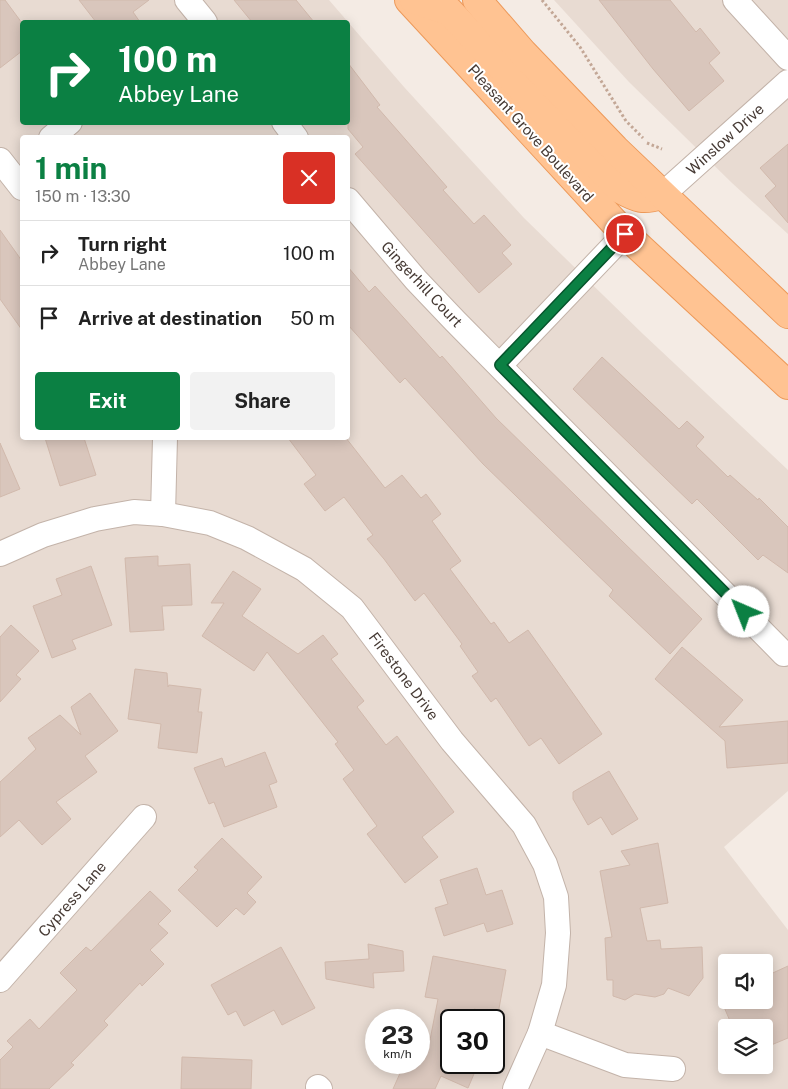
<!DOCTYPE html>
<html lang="en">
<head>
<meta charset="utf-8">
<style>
	body { margin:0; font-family:"Public Sans",sans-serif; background:#f2f2f2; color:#222; height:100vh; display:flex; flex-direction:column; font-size:19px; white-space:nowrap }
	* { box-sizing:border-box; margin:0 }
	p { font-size:16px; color:#767676 }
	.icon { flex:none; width:28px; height:28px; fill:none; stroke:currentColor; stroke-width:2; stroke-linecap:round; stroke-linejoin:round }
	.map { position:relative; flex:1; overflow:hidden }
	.side { position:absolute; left:20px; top:135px; width:330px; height:305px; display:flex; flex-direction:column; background:#fff; border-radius:5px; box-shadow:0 2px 12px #0003 }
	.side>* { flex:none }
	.banner { position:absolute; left:20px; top:20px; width:330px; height:105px; border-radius:5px; box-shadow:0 2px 12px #0003; background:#0b8043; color:#fff; overflow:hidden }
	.tools { position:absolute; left:718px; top:954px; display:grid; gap:10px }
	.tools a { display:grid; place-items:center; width:55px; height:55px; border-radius:5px; background:#fff; box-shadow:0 2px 12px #0003; font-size:25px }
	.speed { position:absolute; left:365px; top:1009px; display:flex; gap:10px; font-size:25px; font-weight:700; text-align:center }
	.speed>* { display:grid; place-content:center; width:65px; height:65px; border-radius:50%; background:#fff; box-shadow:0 2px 12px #0003; line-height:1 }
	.speed small { font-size:12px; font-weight:400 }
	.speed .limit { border:2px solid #111; border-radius:8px; background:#fff; color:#111 }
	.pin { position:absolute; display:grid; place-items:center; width:42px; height:42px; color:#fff; margin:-21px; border:2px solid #fff; border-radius:50%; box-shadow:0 1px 5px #0007 }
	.me { position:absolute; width:55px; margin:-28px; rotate:316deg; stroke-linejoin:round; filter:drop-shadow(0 0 4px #0008) }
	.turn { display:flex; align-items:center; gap:18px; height:105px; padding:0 15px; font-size:22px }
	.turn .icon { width:65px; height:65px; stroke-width:2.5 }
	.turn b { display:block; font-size:35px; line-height:42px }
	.round { display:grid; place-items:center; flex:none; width:52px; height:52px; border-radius:5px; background:#f2f2f2 }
	.headline { display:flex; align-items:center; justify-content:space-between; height:85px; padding:0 15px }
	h1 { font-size:30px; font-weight:700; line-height:38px; color:#0b8043 }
	.action { display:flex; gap:10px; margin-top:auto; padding:10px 15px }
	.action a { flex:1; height:58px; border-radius:5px; background:#0b8043; color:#fff; font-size:20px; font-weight:700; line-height:58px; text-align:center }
	.action a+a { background:#f2f2f2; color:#222 }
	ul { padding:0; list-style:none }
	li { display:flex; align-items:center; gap:15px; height:65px; padding:0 15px; border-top:1px solid #e0e0e0 }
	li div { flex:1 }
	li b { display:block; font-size:19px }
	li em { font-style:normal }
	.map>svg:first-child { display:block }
	.residential { fill:#e8dbd2; fill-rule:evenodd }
	.building { fill:#d9c6bc; stroke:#d1b9ac }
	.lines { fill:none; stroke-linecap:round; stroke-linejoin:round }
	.minor-casing { stroke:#c3b3a9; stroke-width:26 }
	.primary-casing { stroke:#ed9959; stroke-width:30 }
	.path { stroke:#c3a796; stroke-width:3; stroke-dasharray:2.5 2.5; stroke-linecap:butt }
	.minor { stroke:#fff; stroke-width:24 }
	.primary { stroke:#ffc392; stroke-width:28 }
	.route-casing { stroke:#07532c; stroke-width:12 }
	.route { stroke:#0b8043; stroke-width:9 }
	.labels { text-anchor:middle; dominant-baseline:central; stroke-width:4; stroke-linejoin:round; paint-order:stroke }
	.street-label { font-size:15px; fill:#463a34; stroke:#fff }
</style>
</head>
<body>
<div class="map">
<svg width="788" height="1089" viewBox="0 0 788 1089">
	<rect width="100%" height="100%" fill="#f4ebe4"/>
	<g class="residential">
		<path d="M0 0H329L404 87 524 218 643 334 788 470V791L724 847 788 930V1089H0ZM22 22H348V122H22ZM22 138H348V438H22ZM726 962H764V1000H726ZM376 1020H419V1062H376ZM451 1020H494V1062H451ZM726 1028H764V1065H726Z"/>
		<polygon points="554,0 788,0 788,234 732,183 629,82"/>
	</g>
	<g class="building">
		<polygon points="0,0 5,0 22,23 22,51 0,68"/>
		<polygon points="79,0 149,0 133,12 140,22 96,22"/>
		<polygon points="234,0 296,0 314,22 252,22"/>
		<polygon points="599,0 670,0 696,32 700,28 720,53 709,63 724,81 689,111 653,69"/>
		<polygon points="348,63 380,105 377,107 447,187 443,190 474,224 484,215 511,245 502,253 512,264 479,293 355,154 363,147 348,129"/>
		<polygon points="788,144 788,223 765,196 776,186 760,168"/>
		<polygon points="0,230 22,261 22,330 0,299"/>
		<polygon points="348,267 369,292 375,286 440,358 442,356 496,418 702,619 670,654 609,596 613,590 483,464 405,378 400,383 348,325"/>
		<polygon points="602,357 679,429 687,421 704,437 696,446 728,477 730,475 758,500 759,498 788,527 788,573 763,555 758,560 697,499 692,504 573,389"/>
		<polygon points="45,438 84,438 96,475 60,486"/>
		<polygon points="288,438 346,438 385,488 402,475 421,498 426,494 441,514 432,521 461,561 450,569 491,624 494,622 509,643 528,630 602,734 559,764 541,738 529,746 496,698 491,702 472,676 478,672 460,646 462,644 424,593 415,601 384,559 367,539 373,535 344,497 325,511 304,484 316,475"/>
		<polygon points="0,443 20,489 0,497"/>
		<polygon points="158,556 158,566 190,564 192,605 162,606 164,630 130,632 125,558"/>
		<polygon points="91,566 112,625 72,640 76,649 52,658 33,606 62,595 56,579"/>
		<polygon points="233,571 261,589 242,616 298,654 323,635 338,654 331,659 364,701 357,707 386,745 397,736 454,812 422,837 438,857 405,883 367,834 377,826 343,779 354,770 335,744 338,742 267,652 254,671 202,636 224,603 211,603"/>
		<polygon points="11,625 39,651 16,675 21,679 0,702 0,637"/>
		<polygon points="682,647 743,700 719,727 788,721 788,763 727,768 725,741 655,679"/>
		<polygon points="135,669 167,673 168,687 169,685 201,689 198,712 202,712 197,753 158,748 161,724 128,719"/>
		<polygon points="90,693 118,731 85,756 97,772 56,802 71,819 42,845 19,820 0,837 0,782 36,749 28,738 60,715 81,735 71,707"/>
		<polygon points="265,752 277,782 269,785 277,807 224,827 214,802 209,804 194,768 222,758 225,767"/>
		<polygon points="609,771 638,819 612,835 601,817 588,825 573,799 573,792"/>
		<polygon points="222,838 262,877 247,893 256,902 244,915 236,908 217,927 178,890 198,870 194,867"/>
		<polygon points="658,843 668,903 640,908 647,941 660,940 661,949 702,947 703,978 689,996 668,988 664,994 655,997 635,994 625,1000 613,996 613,980 607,980 605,938 612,937 600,871 630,865 621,851"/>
		<polygon points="477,868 486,895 502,890 513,924 487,932 484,923 444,936 435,908 448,904 440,880"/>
		<polygon points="150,891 171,911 158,924 168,933 150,950 164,964 142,986 140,983 104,1021 108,1025 71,1063 74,1065 49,1089 0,1089 0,1060 13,1047 7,1041 30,1019 39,1029 77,990 60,973 86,947 91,951"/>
		<polygon points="368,944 403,951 404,971 373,973 374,988 326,979 325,962 369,959"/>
		<polygon points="281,947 315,1008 282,1025 274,1010 244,1026 236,1011 228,1015 211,985"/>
		<polygon points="433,956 506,970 498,1014 474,1009 472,1020 451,1020 451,1062 479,1062 468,1088 441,1076 435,1089 393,1089 405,1062 419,1062 419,1034 430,1040 438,999 425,997"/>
		<polygon points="788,966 788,1038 764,1048 764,1028 755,1028 753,1021 738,1028 733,1028 721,1000 764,1000 764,977"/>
		<polygon points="182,1057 252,1060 251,1089 181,1089"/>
	</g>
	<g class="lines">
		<g class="minor-casing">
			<g id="minor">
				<polyline points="187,0 205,22"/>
				<polyline points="735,0 788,58"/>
				<polyline points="284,122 296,138"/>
				<polyline points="51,138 70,122"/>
				<polyline points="0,160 22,188"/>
				<polyline points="662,195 788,82"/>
				<polyline points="348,200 416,280 455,321 784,654"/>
				<polyline points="500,365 625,234"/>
				<polyline points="163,514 165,438"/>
				<polyline points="0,554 43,535 95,519 134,512 163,514 210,523 247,538 304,569 352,608 452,741 524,825 545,864 556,897 558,933 554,985 540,1033 515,1089"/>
				<polyline points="0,980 144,817"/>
				<polyline points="540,1033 625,1065 673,1069"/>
				<polyline points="318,1087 320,1089"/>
			</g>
		</g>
		<g class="primary-casing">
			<g id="primary">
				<polyline points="409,0 625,234 788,385"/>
				<path d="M414 0 449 11 538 106 620 189C637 198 642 201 662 195"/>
				<polyline points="477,0 523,53 615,149 788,314"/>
			</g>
		</g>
		<g class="path">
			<polyline points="542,0 580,47 626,121 643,138"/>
			<polyline points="647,143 662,149"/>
		</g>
		<use href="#minor" class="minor"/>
		<use href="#primary" class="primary"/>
	</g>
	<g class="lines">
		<g class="route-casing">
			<polyline id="route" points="625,234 500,365 744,612"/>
		</g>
		<use href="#route" class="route"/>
	</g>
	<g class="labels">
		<g class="street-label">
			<text transform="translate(531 133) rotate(48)">Pleasant Grove Boulevard</text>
			<text transform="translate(725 139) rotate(-42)">Winslow Drive</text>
			<text transform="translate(422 284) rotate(47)">Gingerhill Court</text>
			<text transform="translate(404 676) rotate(53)">Firestone Drive</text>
			<text transform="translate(72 899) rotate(-49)">Cypress Lane</text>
		</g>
	</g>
</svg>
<div class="tools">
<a><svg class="icon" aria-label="sound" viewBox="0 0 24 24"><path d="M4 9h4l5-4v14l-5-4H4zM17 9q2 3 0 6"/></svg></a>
<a><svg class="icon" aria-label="layers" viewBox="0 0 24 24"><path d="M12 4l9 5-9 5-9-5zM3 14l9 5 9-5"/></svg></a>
</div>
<div class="speed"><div>23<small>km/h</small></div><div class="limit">30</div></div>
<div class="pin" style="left:625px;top:234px;background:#d93025"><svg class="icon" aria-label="arrive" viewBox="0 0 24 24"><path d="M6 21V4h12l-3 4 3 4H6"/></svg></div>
<svg class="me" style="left:744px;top:612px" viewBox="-20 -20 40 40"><circle r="19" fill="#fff"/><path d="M0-13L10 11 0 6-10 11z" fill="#0b8043"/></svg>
<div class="banner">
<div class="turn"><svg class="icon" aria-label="right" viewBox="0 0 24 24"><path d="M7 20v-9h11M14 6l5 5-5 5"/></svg><div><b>100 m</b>Abbey Lane</div></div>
</div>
<section class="side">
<div class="headline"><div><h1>1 min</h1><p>150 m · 13:30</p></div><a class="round" style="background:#d93025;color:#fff"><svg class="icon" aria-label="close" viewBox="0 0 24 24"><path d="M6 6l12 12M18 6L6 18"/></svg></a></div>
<ul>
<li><svg class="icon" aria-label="right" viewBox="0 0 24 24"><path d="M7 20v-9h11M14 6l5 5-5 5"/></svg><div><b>Turn right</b><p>Abbey Lane</p></div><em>100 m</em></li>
<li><svg class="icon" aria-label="arrive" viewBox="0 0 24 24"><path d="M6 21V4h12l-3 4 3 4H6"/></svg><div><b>Arrive at destination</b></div><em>50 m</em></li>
</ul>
<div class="action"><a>Exit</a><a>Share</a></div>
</section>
</div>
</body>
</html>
